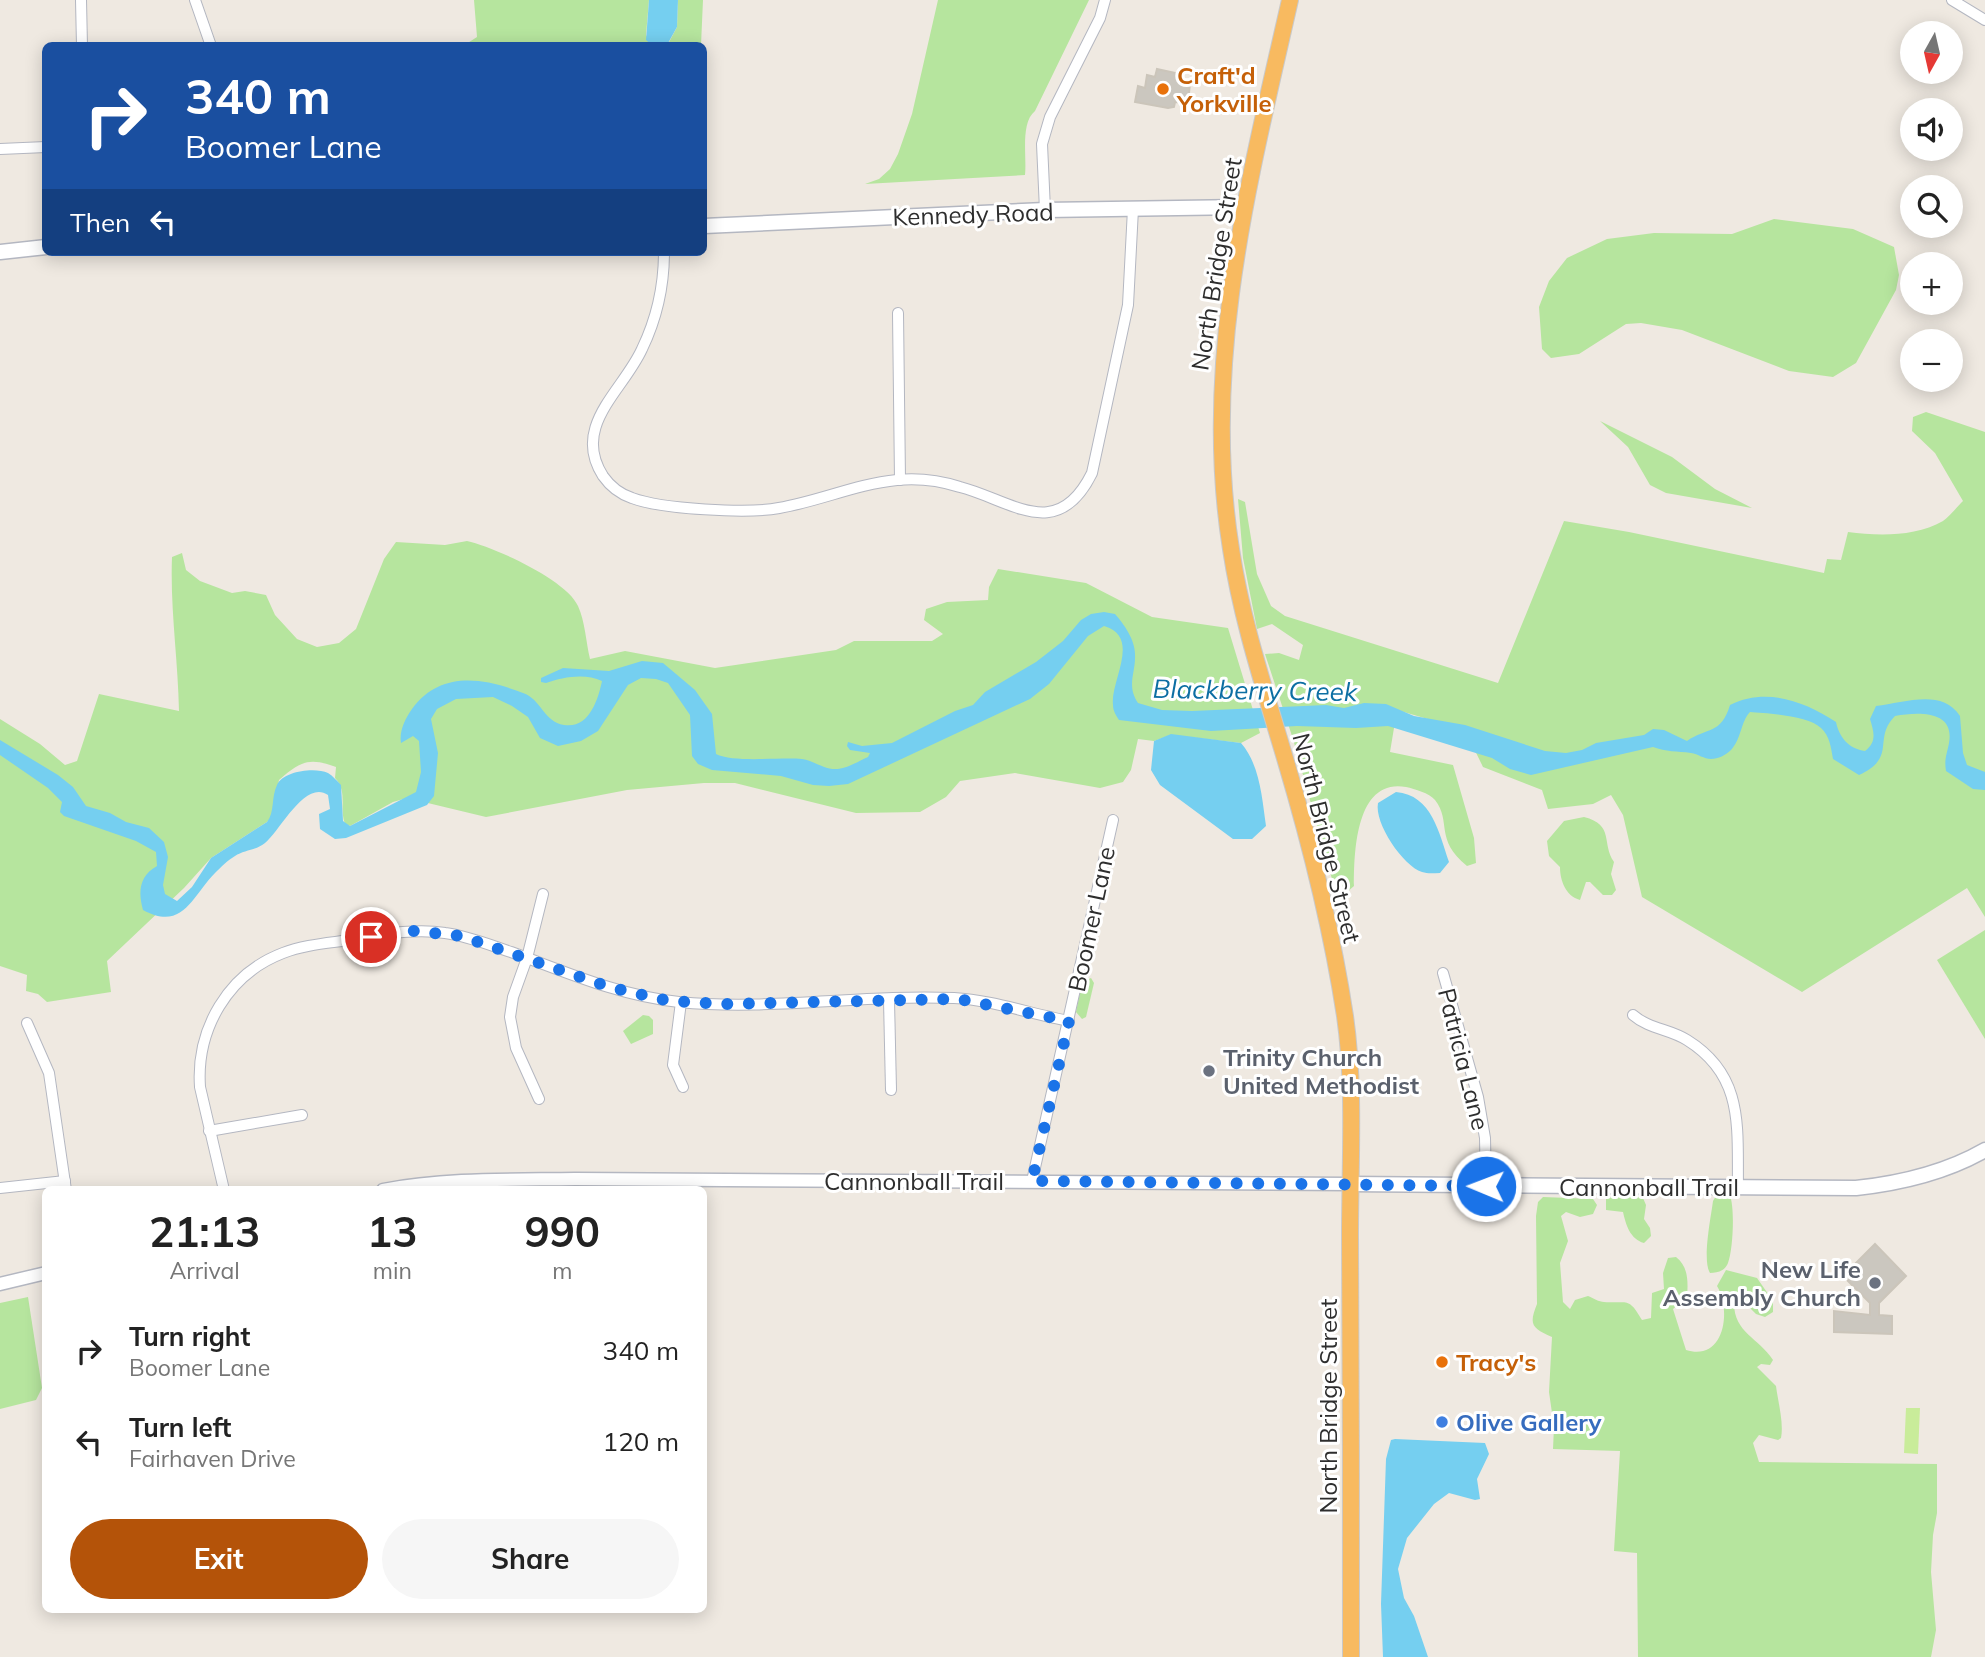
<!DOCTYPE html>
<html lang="en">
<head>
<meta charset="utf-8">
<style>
	body { margin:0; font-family:Mulish,sans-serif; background:#f6f6f6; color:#222; height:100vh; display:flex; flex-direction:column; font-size:26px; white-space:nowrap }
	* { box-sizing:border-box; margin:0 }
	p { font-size:23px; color:#767676 }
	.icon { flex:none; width:38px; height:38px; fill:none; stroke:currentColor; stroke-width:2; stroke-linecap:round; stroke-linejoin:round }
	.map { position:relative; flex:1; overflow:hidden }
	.sheet { position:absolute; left:42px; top:1186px; width:665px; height:427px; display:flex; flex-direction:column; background:#fff; border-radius:10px; box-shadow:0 4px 18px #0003 }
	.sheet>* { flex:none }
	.guide { position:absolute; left:42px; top:42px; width:665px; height:214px; border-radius:10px; box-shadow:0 4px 18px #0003; background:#1a4fa0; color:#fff; overflow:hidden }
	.needle { width:46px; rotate:188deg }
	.fabs { position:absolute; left:1900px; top:21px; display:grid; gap:14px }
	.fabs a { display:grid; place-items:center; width:63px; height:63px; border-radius:50%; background:#fff; box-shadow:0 4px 18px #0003; font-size:35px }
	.pin { position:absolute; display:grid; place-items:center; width:60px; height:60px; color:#fff; margin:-30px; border:4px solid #fff; border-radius:50%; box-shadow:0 2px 7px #0007 }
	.me { position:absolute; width:77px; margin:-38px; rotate:271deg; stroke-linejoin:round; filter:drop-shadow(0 0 5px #0008) }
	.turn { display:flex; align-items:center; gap:24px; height:147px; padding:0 28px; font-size:32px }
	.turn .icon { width:91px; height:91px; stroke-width:2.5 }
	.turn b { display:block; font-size:49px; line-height:60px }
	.then { display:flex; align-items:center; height:66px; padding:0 28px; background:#0003; gap:14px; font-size:26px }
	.eta { display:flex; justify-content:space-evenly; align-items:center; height:119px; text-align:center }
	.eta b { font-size:42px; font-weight:700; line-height:49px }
	.primary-button { display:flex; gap:14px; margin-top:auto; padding:14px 28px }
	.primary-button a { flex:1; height:80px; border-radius:42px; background:#b45309; color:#fff; font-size:28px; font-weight:700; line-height:80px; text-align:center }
	.primary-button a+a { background:#f6f6f6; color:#222 }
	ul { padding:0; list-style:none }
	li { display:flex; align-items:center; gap:21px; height:91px; padding:0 28px }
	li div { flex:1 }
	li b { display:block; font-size:26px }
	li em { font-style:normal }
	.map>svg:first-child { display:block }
	.green { fill:#b6e59e }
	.pitch { fill:#c9ec9a }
	.water { fill:#75cff0 }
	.building { fill:#cbc7bf; stroke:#cbc5ba; stroke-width:2 }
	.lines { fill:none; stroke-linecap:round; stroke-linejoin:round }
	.minor-casing { stroke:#b4b7c1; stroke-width:12 }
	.tertiary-casing { stroke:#b4b7c1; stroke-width:15 }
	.secondary-casing { stroke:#b4b7c1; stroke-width:17 }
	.trunk-casing { stroke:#c9c9c9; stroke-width:18 }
	.minor { stroke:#fff; stroke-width:10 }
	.tertiary { stroke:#fff; stroke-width:12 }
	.secondary { stroke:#fff; stroke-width:14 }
	.trunk { stroke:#f8ba60; stroke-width:16 }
	.route { stroke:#1a73e8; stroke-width:12; stroke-dasharray:0 21.6 }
	.food-dot { fill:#e8710a; stroke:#fff; stroke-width:2.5 }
	.worship-dot { fill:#6b7280; stroke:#fff; stroke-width:2.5 }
	.shop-dot { fill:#3f7fe0; stroke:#fff; stroke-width:2.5 }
	.labels { text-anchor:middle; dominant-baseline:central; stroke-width:6; stroke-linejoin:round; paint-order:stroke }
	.food-label { font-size:24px; font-weight:bold; fill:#c56008; stroke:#fff; text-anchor:start }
	.street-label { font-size:24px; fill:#2e2e2e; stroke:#fff }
	.worship-label { font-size:24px; font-weight:bold; fill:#5b616d; stroke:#fff; text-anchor:start }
	.shop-label { font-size:24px; font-weight:bold; fill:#366cbe; stroke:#fff; text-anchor:start }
	.water-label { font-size:26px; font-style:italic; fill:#0d6fa3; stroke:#fff }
</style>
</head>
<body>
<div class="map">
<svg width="1985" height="1657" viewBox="0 0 1985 1657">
	<rect width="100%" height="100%" fill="#efe9e1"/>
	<g class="green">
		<polygon points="474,0 649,0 646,35 652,45 463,46 477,37"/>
		<polygon points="678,0 703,0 701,45 667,46 677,27"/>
		<path d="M938 0H1089L1035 111C1020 123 1027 157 1025 175L865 184 879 179 890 169 898 154 912 114Z"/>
		<polygon points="1774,219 1853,229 1894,247 1899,275 1896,290 1856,363 1833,377 1789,371 1682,330 1641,323 1626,324 1579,354 1551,358 1542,349 1539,307 1549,281 1567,258 1607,239 1654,233 1732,234"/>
		<path d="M1926 412 1985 432V917L1967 888 1802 992 1642 897 1623 815 1611 795 1593 804 1548 809 1542 790 1483 767 1465 730 1397 710 1390 752 1453 765 1474 838 1476 863 1467 866C1434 839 1452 822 1435 800 1429 793 1415 789 1406 787 1356 778 1354 851 1354 886L1346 893 1335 890 1293 739 1265 654 1279 653 1299 660 1303 645 1272 624 1257 629 1243 558 1238 499 1245 502 1257 574 1271 606 1285 616 1498 683 1564 521 1629 532 1824 573 1827 559 1841 560 1848 532C1878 536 1915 537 1943 521 1950 516 1957 507 1963 501L1935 453 1912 431 1913 417Z"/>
		<polygon points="1600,421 1672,457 1715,489 1752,508 1666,493 1650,485 1628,447"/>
		<path d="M467 541C494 547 567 580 578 606 585 621 586 642 590 659L625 651 715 668 836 650 854 641H932L943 634 924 620 926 609 947 602 988 600 989 587 998 569 1086 583 1152 617 1228 628 1260 733 1241 743 1171 735 1154 741 1138 739 1131 770 1123 782 1100 788 1015 773 960 781 946 797 920 812 856 813 735 783H704L627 790 486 817 407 798 393 802 350 826 345 824C339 808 348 791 335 778L336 767C309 757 301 761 279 780L272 816 267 822 211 858 184 888 107 961 111 992 47 1002 38 994 26 991 27 975 0 966V719L40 744 65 765 77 761 99 694 179 711C178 659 170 608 172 557L182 553 186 570 200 581 232 593 245 591 266 595 275 615 297 639 317 647 339 643 356 629 384 559 396 542 445 545Z"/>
		<path d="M1584 817C1615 825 1601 843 1614 862L1611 874 1616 890 1612 895H1603L1590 882H1586L1580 900C1566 896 1560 881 1560 867L1549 856 1547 841 1564 821Z"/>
		<polygon points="1985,930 1985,1039 1937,960"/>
		<polygon points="1091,978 1094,983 1086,1017 1082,1019 1076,1012 1082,982"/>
		<polygon points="643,1015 649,1016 653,1020 653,1034 631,1044 623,1031"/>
		<path d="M1630 1196 1643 1198 1646 1205 1644 1219 1650 1228 1651 1236 1644 1243C1630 1239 1626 1225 1623 1212L1606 1210V1198Z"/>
		<path d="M1716 1196H1730C1735 1208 1733 1250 1728 1263 1725 1271 1717 1273 1710 1273 1702 1261 1711 1217 1713 1201Z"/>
		<path d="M1543 1197 1593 1199 1597 1205 1593 1214 1580 1217 1566 1212 1561 1216 1568 1241 1560 1263 1563 1302 1570 1309 1575 1300 1588 1296C1593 1298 1599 1302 1604 1302 1628 1304 1628 1296 1642 1320L1651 1318 1652 1293 1664 1289 1663 1273 1668 1258 1676 1257C1689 1267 1688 1283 1687 1298L1673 1309 1686 1350C1724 1362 1732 1311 1717 1286L1726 1270 1757 1278 1773 1301V1312L1765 1317 1756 1314 1742 1300 1734 1303C1734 1333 1759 1338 1773 1360L1770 1365 1761 1364 1757 1367 1776 1386C1778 1402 1784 1423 1781 1438L1778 1440 1759 1435 1753 1443 1759 1462 1937 1464V1513L1933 1535 1931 1572 1936 1630 1931 1657H1638L1637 1553 1614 1551 1620 1451 1553 1449 1554 1427 1549 1392 1552 1337C1533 1328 1528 1326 1537 1304L1536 1216 1538 1202Z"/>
		<polygon points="28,1297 42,1388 36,1400 0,1409 0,1303"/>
	</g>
	<polygon class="pitch" points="1906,1408 1920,1408 1918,1454 1904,1453"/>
	<g class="water">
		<polygon points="649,0 678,0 677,27 667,45 652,45 646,40"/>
		<path d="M1104 612 1115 614C1124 624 1135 640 1135 654 1136 673 1126 685 1138 703L1162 710 1192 711 1326 705 1344 708 1364 703 1386 704 1414 716 1465 725 1545 751 1566 753 1582 750 1596 743 1644 735 1653 729 1664 730 1687 741C1707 727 1721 735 1730 705 1766 687 1804 701 1836 722 1839 737 1849 749 1865 751 1877 742 1874 732 1870 719L1876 706C1904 703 1942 688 1960 716L1963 753 1967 765 1985 772V790L1973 789 1946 771C1944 759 1947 754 1949 743 1955 710 1918 712 1895 716 1872 739 1898 757 1859 775L1833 759C1831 748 1830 736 1821 728 1809 716 1767 713 1750 712 1740 723 1742 738 1731 750 1726 755 1718 759 1711 759 1704 759 1698 754 1691 753 1677 751 1666 752 1653 747L1531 775 1510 769 1492 758 1388 726 1356 728 1297 726 1211 731 1119 720C1116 715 1113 711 1113 705 1110 681 1142 637 1104 626L1088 636 1049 684 1030 699 848 784 829 786 813 785 781 776 712 770 698 764 692 756 690 715 668 683 656 679 641 678 628 685 598 731 581 741 558 746 540 738 528 717 512 706 493 697 456 699 437 709 431 719 438 753 434 796 427 805 346 838 335 839 320 829 319 814 330 809 328 795C305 779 280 831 265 843 257 850 244 850 235 856 228 860 221 867 215 873 192 896 183 932 143 910 138 892 139 876 157 866L156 852 136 841 64 816 60 812 62 802 48 788 0 755V740L58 775 73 787 86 806 110 813 126 822 149 828 164 842 168 857 163 885 165 894 177 901 192 887 211 858 267 822C275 812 271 797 277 785 283 771 315 767 328 773 333 776 337 781 341 785L343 821 350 826 416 792 421 772 419 741 413 736 401 743C399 731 405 719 412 709 440 671 482 677 523 693 541 699 544 722 564 725 589 729 598 700 602 681 585 673 563 677 546 683L541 682V678L563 668 609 671 642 661 663 663 695 690 712 714 716 754C734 763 779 757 802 759 815 761 824 770 838 769 848 768 859 761 868 757L870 753 850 750 847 746 848 742 862 746 892 743 955 711 973 705 985 692 1036 662 1063 641 1081 620 1091 614Z"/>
		<path d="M1171 734 1241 743C1260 765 1262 798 1266 826L1252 839H1233L1160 785 1151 770 1154 741Z"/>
		<path d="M1396 792C1432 795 1439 833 1449 862L1440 873C1434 873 1428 874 1422 872 1403 866 1374 823 1378 803Z"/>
		<polygon points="1395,1439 1485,1443 1489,1454 1477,1479 1480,1499 1475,1500 1449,1493 1434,1504 1407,1538 1398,1569 1404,1598 1414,1616 1428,1657 1383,1657 1381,1604 1386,1459 1391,1440"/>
	</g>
	<g class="building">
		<polygon points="1157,69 1175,73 1179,76 1178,81 1190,83 1188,103 1175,102 1174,107 1168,108 1135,102 1138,86 1145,88 1147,75 1155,77"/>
		<polygon points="1875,1244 1906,1276 1879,1303 1879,1315 1892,1316 1892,1334 1834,1332 1834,1311 1870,1315 1870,1303 1843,1276"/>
	</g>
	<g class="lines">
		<g class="minor-casing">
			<g id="minor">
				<polyline points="81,0 82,46"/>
				<polyline points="195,0 211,46"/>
				<polyline points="1952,0 1985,20"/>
				<polyline points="0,149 46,147"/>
				<polyline points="1045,210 1042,144 1050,117 1100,18 1105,0"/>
				<path d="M664 252C664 286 657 318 642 349 623 391 571 426 603 476 610 486 620 494 632 498 661 509 748 514 779 508 820 501 856 484 897 480 917 478 941 481 960 487 1011 500 1057 544 1092 473L1128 305 1133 209"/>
				<polyline points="898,313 900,480"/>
				<polyline points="1443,973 1478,1097 1485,1138 1486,1186"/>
				<polyline points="889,1000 891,1090"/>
				<polyline points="681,1002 673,1065 683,1087"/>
				<path d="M1633 1015C1649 1029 1670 1029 1687 1040 1745 1076 1737 1128 1738 1188"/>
				<polyline points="27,1023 49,1073 66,1190"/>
				<polyline points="539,1099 516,1048 510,1017 513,997 527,958 543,894"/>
				<polyline points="209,1131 302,1115"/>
				<polyline points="1032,1181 1113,820"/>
				<polyline points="0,1188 65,1181"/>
				<path d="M224 1190 200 1087C196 1029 228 974 283 953 306 944 332 943 356 939 385 934 416 928 445 933 468 936 490 945 511 952 566 972 620 996 679 1002 770 1011 863 994 954 998 992 1000 1031 1014 1069 1021"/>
			</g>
		</g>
		<g class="tertiary-casing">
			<g id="tertiary">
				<path d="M383 1190C446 1178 511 1180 575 1179L1350 1184"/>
				<polyline points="0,1284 46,1273"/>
			</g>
		</g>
		<g class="secondary-casing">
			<g id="secondary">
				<polyline points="704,226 1045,210 1244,207"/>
				<polyline points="0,252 46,247"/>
				<path d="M1350 1184 1856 1188C1902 1183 1945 1173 1985 1150"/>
			</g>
		</g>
		<g class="trunk-casing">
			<path id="trunk" d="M1290 0C1249 181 1201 363 1231 549 1241 616 1262 681 1281 745 1308 834 1331 924 1345 1016 1355 1085 1350 1165 1350 1235 1351 1376 1351 1516 1351 1657"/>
		</g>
		<use href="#minor" class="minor"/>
		<use href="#tertiary" class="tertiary"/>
		<use href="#secondary" class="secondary"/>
		<use href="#trunk" class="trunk"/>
	</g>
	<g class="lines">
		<polyline class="route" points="371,937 414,931 461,936 609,987 669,1001 723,1004 958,999 1069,1021 1032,1181 1486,1186"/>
	</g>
	<g class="food-dot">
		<circle cx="1163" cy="89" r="7"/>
		<circle cx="1442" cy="1362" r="7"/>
	</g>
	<g class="worship-dot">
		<circle cx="1209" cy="1071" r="7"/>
		<circle cx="1875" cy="1283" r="7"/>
	</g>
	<circle class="shop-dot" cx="1442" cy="1422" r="7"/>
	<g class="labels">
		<g class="food-label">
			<text x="1177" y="75">Craft'd<tspan x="1177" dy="28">Yorkville</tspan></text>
			<text x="1456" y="1362">Tracy's</text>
		</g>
		<g class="street-label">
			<text transform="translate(973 214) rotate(-2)">Kennedy Road</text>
			<text transform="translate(1216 264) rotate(-81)">North Bridge Street</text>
			<text transform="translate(1327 838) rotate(76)">North Bridge Street</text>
			<text transform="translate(1091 919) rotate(-78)">Boomer Lane</text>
			<text transform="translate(1464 1059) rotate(76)">Patricia Lane</text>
			<text x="914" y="1181">Cannonball Trail</text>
			<text x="1649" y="1187">Cannonball Trail</text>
			<text transform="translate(1328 1406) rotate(-90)">North Bridge Street</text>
		</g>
		<g class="worship-label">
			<text x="1223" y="1057">Trinity Church<tspan x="1223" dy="28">United Methodist</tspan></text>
			<text x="1861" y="1269" text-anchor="end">New Life<tspan x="1861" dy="28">Assembly Church</tspan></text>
		</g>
		<g class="shop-label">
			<text x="1456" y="1422">Olive Gallery</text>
		</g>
		<g class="water-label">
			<text transform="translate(1255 690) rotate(1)">Blackberry Creek</text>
		</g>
	</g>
</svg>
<div class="fabs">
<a><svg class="needle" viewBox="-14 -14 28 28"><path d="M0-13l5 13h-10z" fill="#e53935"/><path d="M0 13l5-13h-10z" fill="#767676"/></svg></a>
<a><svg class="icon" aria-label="sound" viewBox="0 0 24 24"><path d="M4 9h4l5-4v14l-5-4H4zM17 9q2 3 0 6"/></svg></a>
<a><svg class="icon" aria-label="search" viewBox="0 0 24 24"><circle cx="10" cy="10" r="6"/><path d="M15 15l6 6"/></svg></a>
<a>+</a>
<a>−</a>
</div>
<div class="pin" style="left:371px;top:937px;background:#d93025"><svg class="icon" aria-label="arrive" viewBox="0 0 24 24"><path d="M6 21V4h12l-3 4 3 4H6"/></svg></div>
<svg class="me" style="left:1486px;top:1186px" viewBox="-20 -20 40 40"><circle r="17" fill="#1a73e8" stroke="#fff" stroke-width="3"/><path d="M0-11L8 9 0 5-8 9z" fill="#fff"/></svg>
<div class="guide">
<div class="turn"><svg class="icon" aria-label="right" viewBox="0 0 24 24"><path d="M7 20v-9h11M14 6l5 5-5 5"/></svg><div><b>340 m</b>Boomer Lane</div></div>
<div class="then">Then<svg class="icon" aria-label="left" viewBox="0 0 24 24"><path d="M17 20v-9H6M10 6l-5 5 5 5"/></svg></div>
</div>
<section class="sheet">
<div class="eta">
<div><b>21:13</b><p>Arrival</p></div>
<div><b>13</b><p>min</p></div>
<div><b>990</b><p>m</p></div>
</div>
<ul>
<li><svg class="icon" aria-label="right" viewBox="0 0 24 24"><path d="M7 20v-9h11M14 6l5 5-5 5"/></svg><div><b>Turn right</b><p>Boomer Lane</p></div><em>340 m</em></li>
<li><svg class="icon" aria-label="left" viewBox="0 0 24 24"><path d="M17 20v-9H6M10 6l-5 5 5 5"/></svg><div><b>Turn left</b><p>Fairhaven Drive</p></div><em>120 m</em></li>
</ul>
<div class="primary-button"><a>Exit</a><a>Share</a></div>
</section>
</div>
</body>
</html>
